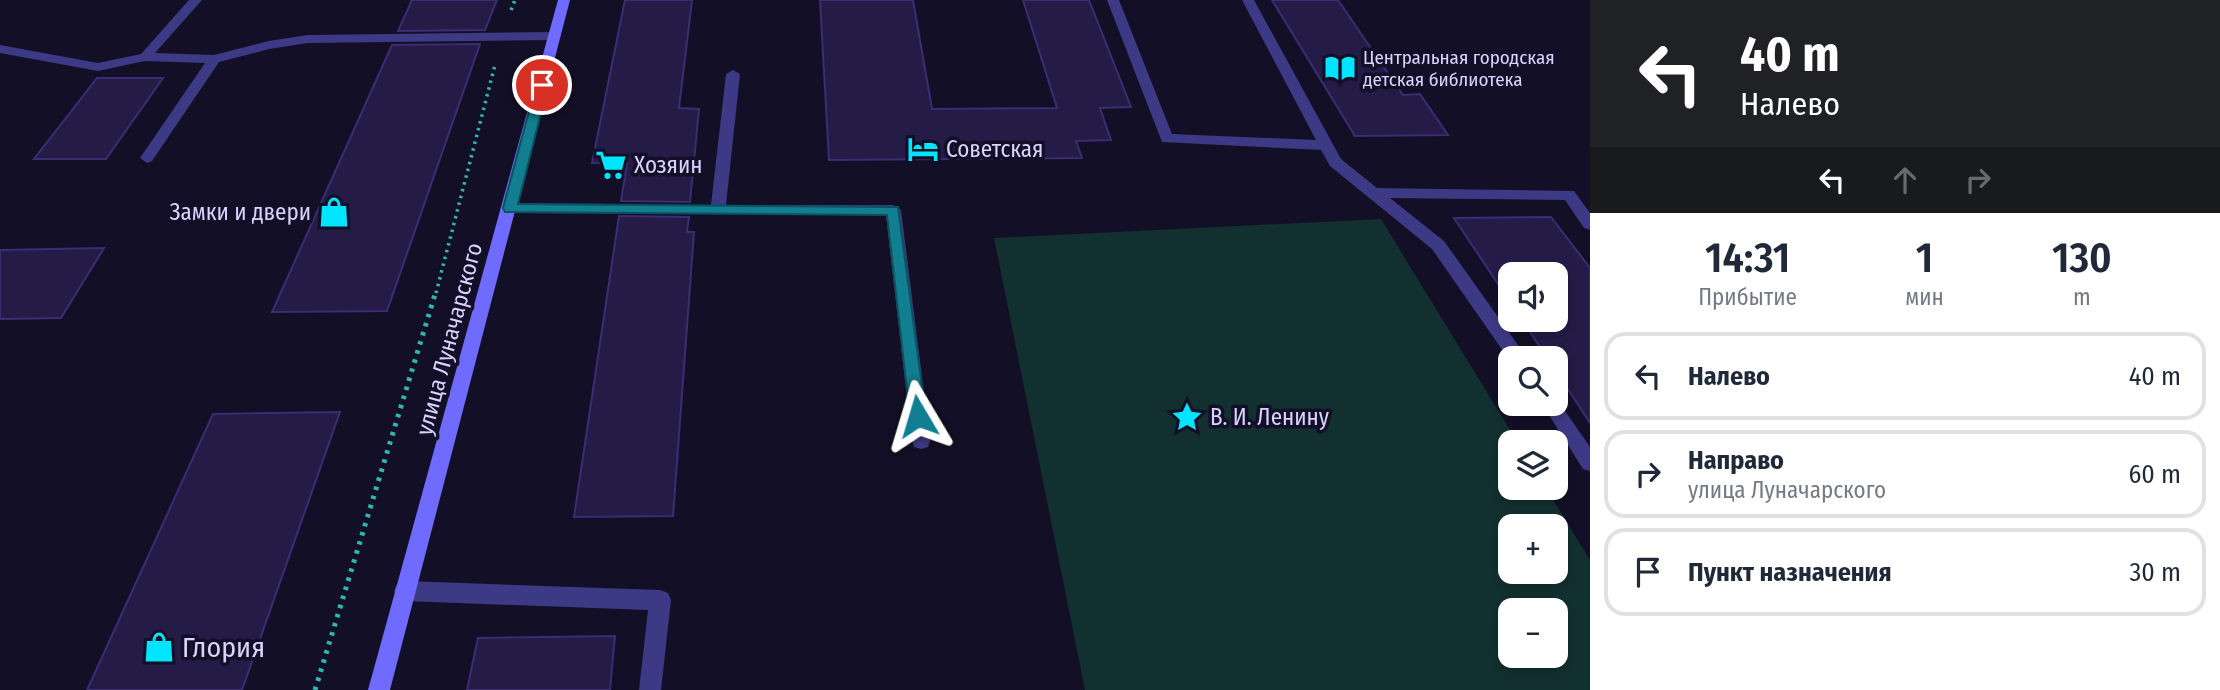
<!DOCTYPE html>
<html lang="ru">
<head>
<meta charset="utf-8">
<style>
	body { margin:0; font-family:"Fira Sans Condensed",sans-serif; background:#f2f2f3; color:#1f2937; height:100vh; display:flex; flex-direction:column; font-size:26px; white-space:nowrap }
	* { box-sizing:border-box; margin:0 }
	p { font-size:23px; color:#747a83 }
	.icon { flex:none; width:38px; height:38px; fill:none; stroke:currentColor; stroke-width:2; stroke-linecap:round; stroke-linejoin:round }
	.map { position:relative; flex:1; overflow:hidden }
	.sheet { display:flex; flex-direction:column; background:#fff; width:630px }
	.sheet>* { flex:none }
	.hud { background:#202124; color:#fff; overflow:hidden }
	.fabs { position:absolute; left:1498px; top:262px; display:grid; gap:14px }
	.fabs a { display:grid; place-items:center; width:70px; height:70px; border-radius:14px; background:#fff; box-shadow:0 4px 10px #0003; font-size:35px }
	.pin { position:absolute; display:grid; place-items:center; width:60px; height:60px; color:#fff; margin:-30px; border:4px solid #fff; border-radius:50%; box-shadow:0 2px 7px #0007 }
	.me { position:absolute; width:77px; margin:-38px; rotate:353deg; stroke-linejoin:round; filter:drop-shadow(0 0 5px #0008) }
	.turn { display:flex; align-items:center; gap:24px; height:147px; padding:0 35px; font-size:32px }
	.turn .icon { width:91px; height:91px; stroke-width:2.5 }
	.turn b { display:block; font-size:49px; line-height:60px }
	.lanes { display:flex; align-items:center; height:66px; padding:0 35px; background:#0003; justify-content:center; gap:35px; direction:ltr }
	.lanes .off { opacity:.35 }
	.eta { display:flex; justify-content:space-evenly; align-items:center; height:119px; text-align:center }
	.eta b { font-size:42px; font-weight:600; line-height:49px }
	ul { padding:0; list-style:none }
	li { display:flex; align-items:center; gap:21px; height:88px; margin:0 14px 10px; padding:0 21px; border:4px solid #e0e1e3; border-radius:21px }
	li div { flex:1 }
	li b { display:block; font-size:26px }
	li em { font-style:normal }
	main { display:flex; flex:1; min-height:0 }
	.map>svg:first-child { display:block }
	.green { fill:#12302f; fill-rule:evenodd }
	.building { fill:#241b47; stroke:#3b2d73; stroke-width:2 }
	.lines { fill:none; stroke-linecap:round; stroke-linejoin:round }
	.path-far1 { stroke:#2fb8b0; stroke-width:3.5; stroke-dasharray:2.5 4.5; stroke-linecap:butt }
	.path { stroke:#2fb8b0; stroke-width:5; stroke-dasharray:3.5 6; stroke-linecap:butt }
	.lane { fill:#3d3a85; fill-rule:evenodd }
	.secondary { fill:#6f6bff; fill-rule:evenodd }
	.route { fill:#117e91; stroke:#0b525e; stroke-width:2 }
	.labels { text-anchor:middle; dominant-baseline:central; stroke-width:7; stroke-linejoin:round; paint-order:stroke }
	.far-poi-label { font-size:19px; fill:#d9d4ff; stroke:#130f26; text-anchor:start }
	.poi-label { font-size:23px; fill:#d9d4ff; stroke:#130f26; text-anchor:start }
	.street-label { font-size:23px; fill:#d9d4ff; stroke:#130f26 }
	.near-poi-label { font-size:28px; fill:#d9d4ff; stroke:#130f26; text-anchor:start }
</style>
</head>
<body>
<main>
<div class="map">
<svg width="1590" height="690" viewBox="0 0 1590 690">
	<rect width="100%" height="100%" fill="#130f26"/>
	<path class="green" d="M1381 219 1518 443H1510V488H1546L1590 560V690H1085L994 238ZM1510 527H1556V572H1510ZM1510 611H1556V656H1510Z"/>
	<g class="building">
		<polygon points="412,0 497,0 485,30 398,31"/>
		<polygon points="625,0 692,0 679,108 699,109 690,202 621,201 627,163 592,163"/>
		<polygon points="820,0 913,0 932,109 1057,108 1023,0 1089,0 1131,107 1100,108 1111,140 1076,141 1082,158 829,160"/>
		<polygon points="1272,0 1338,0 1403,95 1420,94 1448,135 1355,136"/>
		<polygon points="480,44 387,311 272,312 392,45"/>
		<polygon points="97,78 163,78 106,159 34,159"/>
		<polygon points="619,216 689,217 687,232 694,232 673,516 574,517"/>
		<polygon points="1551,217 1590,268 1590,423 1556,371 1556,359 1548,359 1522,320 1556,320 1556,275 1510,275 1510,302 1454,218"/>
		<polygon points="104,248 61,318 0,319 0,250"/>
		<polygon points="340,412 242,690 87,690 213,414"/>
		<polygon points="615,636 610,690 467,690 478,638"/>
	</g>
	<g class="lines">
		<g class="path-far1">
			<polyline points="511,10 515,0"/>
			<polyline points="436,293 495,65"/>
		</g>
		<polyline class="path" points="315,690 436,291"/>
		<g class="lane">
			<polygon points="189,0 202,0 155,53 214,55 269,41 308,35 555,32 561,36 555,40 308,43 269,49 219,62 152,161 147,163 140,158 205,63 145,61 98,71 0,53 0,45 98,63 141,54"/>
			<polygon points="1107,0 1119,0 1172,134 1316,140 1242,0 1254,0 1341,159 1377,188 1574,191 1590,213 1590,230 1584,228 1565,200 1390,198 1444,241 1528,359 1510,361 1432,249 1330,166 1321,150 1162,142"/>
			<polygon points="733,70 740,74 726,205 893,205 901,210 930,441 928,447 921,449 914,447 912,441 886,215 510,213 502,208 510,203 711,205 726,74"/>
			<polygon points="1556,398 1590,447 1590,471 1583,469 1542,404 1556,404"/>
			<polygon points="405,581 660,590 668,593 671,600 661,690 639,690 648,610 405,601 397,598 394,591 397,584"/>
		</g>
		<polygon class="secondary" points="558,0 570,0 390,690 368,690"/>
	</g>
	<polygon class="route" points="542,81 548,85 518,204 898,207 926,416 924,421 912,421 910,416 887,215 505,212 503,208 536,85"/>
	<defs>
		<g id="library-bare" transform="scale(2.415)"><path d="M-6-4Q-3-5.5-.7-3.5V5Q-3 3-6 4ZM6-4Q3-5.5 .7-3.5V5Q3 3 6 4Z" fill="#00e5ff" stroke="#130f26" stroke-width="2.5" paint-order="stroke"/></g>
		<g id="hotel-bare" transform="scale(2.415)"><path d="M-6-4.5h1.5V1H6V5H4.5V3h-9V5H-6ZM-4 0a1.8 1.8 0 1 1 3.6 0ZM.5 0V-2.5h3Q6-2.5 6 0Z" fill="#00e5ff" stroke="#130f26" stroke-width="2.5" paint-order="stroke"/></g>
		<g id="supermarket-bare" transform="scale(2.415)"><path d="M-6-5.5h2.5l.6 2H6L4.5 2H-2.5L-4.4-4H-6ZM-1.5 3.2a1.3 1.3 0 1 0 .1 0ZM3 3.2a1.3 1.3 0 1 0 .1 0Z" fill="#00e5ff" stroke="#130f26" stroke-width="2.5" paint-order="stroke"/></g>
		<g id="shop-bare" transform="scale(2.415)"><path d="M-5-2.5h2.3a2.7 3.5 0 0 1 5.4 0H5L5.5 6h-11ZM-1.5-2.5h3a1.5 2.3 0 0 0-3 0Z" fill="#00e5ff" stroke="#130f26" stroke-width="2.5" paint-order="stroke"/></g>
		<g id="sight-bare" transform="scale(2.415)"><path d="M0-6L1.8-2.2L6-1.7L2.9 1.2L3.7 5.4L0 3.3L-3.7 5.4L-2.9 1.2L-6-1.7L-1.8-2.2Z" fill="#00e5ff" stroke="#130f26" stroke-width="2.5" paint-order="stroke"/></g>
	</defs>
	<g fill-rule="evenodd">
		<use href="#library-bare" x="1340" y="68"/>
		<use href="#hotel-bare" x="923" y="149"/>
		<use href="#supermarket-bare" x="611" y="165"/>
		<use href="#shop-bare" x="334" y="212"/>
		<use href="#sight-bare" x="1187" y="417"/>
		<use href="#shop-bare" x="159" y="647"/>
	</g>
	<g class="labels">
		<g class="far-poi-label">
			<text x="1363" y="57">Центральная городская<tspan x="1363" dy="22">детская библиотека</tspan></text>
		</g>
		<g class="poi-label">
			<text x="946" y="149">Советская</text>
			<text x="634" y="165">Хозяин</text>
			<text x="311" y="212" text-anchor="end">Замки и двери</text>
			<text x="1210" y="417">В. И. Ленину</text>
		</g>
		<g class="street-label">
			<text transform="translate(449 339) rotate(-75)">улица Луначарского</text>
		</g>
		<g class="near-poi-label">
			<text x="182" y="647">Глория</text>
		</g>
	</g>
</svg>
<div class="fabs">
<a><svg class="icon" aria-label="sound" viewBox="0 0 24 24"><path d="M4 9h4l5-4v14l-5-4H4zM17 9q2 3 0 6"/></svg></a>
<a><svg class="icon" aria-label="search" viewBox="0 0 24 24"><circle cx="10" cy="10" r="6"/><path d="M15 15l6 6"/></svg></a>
<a><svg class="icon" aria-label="layers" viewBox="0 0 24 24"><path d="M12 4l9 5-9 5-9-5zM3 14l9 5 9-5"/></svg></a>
<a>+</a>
<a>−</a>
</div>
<div class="pin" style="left:542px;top:85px;background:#d93025"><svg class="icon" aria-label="arrive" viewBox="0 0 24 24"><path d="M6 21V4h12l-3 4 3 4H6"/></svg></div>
<svg class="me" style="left:918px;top:416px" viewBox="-20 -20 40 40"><path d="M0-17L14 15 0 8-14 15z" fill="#117e91" stroke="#fff" stroke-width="4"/></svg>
</div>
<section class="sheet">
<div class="hud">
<div class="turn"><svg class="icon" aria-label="left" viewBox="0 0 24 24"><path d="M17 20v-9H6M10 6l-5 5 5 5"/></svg><div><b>40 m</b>Налево</div></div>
<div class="lanes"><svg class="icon" aria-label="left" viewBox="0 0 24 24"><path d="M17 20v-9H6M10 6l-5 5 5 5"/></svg><svg class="icon off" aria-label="ahead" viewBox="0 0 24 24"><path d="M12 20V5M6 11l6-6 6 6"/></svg><svg class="icon off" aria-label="right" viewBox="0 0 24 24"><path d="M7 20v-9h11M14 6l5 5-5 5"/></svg></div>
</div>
<div class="eta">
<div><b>14:31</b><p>Прибытие</p></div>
<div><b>1</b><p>мин</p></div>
<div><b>130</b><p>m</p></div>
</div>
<ul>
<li><svg class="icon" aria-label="left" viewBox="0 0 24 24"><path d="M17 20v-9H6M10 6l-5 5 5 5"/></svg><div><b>Налево</b></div><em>40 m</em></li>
<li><svg class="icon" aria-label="right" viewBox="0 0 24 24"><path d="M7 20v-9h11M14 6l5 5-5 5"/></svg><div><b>Направо</b><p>улица Луначарского</p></div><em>60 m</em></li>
<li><svg class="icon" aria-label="arrive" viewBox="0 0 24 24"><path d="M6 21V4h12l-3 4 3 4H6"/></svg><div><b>Пункт назначения</b></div><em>30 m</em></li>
</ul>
</section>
</main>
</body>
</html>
